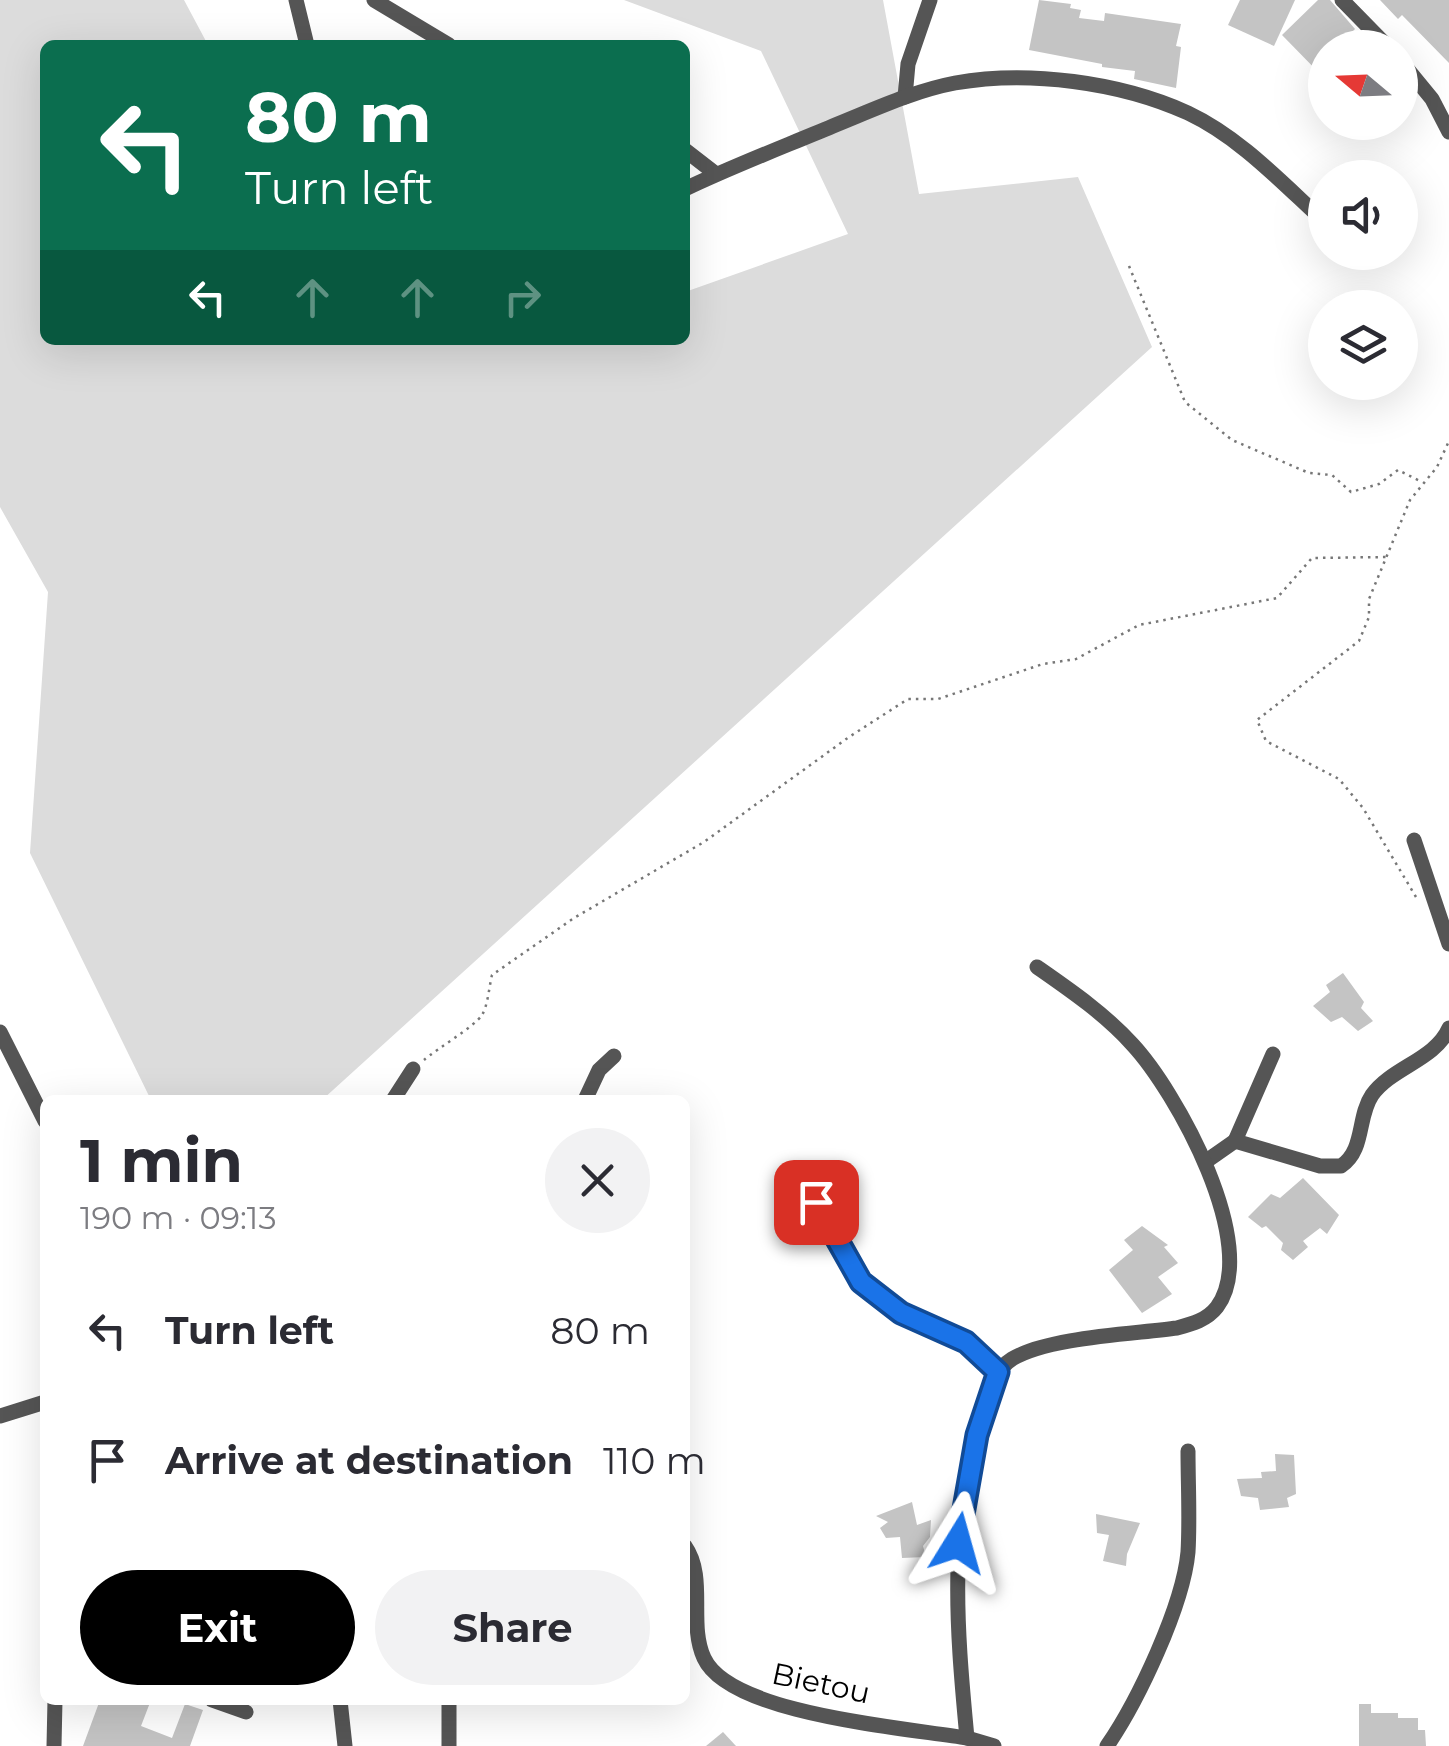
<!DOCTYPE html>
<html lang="en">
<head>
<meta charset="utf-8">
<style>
	body { margin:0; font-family:Montserrat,sans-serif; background:#f2f2f3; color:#2b2b33; height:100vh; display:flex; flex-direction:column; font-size:38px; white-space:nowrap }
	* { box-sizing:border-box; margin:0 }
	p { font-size:32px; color:#7c7c81 }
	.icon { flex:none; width:55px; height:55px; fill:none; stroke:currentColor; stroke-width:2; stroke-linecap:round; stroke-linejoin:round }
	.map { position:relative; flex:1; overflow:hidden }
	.panel { position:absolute; left:40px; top:1095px; width:650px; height:610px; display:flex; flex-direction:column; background:#fff; border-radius:15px; box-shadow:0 10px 40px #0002 }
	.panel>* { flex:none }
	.banner { position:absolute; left:40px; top:40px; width:650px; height:305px; border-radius:15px; box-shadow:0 10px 40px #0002; background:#0b6e4f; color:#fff; overflow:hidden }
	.needle { width:65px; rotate:289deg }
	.controls { position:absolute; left:1308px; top:30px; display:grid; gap:20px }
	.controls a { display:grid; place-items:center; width:110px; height:110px; border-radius:50%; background:#fff; box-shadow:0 10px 40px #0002; font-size:50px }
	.pin { position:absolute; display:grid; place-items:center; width:85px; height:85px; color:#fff; margin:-42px; border-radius:20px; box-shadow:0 5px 15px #0006 }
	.me { position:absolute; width:110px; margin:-55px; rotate:8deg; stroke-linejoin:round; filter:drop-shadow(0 0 8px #0008) }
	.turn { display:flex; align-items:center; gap:35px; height:210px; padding:0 40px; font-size:45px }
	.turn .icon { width:130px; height:130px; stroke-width:2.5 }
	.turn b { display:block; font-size:70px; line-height:85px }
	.lanes { display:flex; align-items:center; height:95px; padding:0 40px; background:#0003; justify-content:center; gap:50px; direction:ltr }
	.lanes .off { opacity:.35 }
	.round { display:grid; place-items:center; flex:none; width:105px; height:105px; border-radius:52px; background:#f2f2f3 }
	.head { display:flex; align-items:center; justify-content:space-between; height:170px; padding:0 40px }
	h1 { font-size:60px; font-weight:700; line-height:75px }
	.cta { display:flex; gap:20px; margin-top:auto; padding:20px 40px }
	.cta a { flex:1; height:115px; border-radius:60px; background:#000; color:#fff; font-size:40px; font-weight:700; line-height:115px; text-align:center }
	.cta a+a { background:#f2f2f3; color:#2b2b33 }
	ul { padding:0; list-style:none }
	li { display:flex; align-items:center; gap:30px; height:130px; padding:0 40px }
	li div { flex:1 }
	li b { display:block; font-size:38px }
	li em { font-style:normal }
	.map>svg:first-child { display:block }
	.green { fill:#dcdcdc }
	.building { fill:#c4c4c4 }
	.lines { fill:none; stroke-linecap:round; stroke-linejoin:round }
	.path { stroke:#777; stroke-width:2.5; stroke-dasharray:2.5 5; stroke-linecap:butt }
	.minor { stroke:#555; stroke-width:15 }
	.route-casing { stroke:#114b97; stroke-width:25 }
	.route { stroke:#1a73e8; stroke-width:18 }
	.labels { text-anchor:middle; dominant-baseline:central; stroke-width:8; stroke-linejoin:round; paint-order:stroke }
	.street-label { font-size:30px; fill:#000; stroke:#fff }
</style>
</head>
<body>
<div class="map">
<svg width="1449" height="1746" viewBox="0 0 1449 1746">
	<rect width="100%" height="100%" fill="#fff"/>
	<polygon class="green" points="0,0 184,0 208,45 45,45 45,340 685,340 685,292 848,234 761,51 624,0 883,0 919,194 1078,177 1152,347 322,1100 151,1100 30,853 48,592 0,507"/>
	<g class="building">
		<polygon points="1039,0 1071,4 1070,8 1081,10 1079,18 1104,21 1105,13 1181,24 1176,46 1181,47 1176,88 1134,79 1135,71 1102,67 1102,64 1029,50"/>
		<polygon points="1240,0 1295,0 1274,46 1228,25"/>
		<polygon points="1318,0 1330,0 1355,29 1336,48 1325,48 1325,79 1282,35"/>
		<polygon points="1380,0 1449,0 1449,63 1402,15 1398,19"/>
		<polygon points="1343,973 1364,1002 1361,1008 1373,1021 1358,1031 1342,1017 1331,1022 1313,1006 1330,992 1326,985"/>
		<polygon points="1303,1178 1339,1215 1327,1234 1320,1228 1303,1241 1308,1247 1293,1260 1281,1250 1283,1243 1266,1226 1262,1228 1248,1217 1271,1194 1280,1198"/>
		<polygon points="1142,1226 1168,1245 1164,1247 1178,1263 1158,1277 1172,1294 1142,1313 1109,1270 1133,1250 1124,1240"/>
		<polygon points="1275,1454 1294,1455 1296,1494 1287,1498 1289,1507 1260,1510 1258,1498 1241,1496 1237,1479 1262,1478 1261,1472 1276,1471"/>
		<polygon points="912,1502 917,1525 931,1520 930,1537 923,1546 926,1557 902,1558 900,1537 886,1538 880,1528 888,1522 876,1516"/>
		<polygon points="1096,1514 1140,1523 1127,1554 1126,1566 1103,1561 1109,1535 1097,1533"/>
		<polygon points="100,1700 151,1700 141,1726 172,1738 185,1704 203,1710 190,1746 83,1746"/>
		<polygon points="1359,1704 1371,1704 1371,1713 1398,1713 1398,1718 1418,1718 1418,1730 1425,1730 1426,1746 1359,1746"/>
		<polygon points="723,1732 736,1746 706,1746"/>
	</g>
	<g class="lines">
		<g class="path">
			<polyline points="1129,266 1185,402 1232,440 1309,473 1332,475 1351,492 1379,484 1398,470 1422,482"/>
			<polyline points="1416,897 1363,808 1339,779 1266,741 1257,720 1359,641 1369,617 1369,599 1410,500 1437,467 1449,441"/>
			<path d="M424 1060C438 1048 474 1027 482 1015 488 1005 489 987 492 975L574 918 704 842 849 737 908 699H938L1043 664 1076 659 1139 625 1277 598 1312 558 1389 557"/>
		</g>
		<g class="minor">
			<polyline points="296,0 307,45"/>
			<polyline points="374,0 449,45"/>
			<polyline points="1342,0 1389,48"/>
			<polyline points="1400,60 1432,99 1449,132"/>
			<polyline points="905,97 908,64 930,0"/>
			<polyline points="685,150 716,174"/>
			<path d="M685 189C733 166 783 147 833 126 873 110 913 91 955 83 1028 70 1120 82 1188 113 1241 138 1283 184 1325 222"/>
			<polyline points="1414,840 1449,944"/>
			<polyline points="0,1032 45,1121"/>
			<polyline points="393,1100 413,1069"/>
			<polyline points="585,1100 599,1070 614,1056"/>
			<polyline points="1235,1141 1273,1054"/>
			<path d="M1205 1162 1235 1141 1320 1166H1341C1365 1150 1357 1117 1372 1095 1392 1067 1435 1060 1449 1028"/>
			<polyline points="816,1202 861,1282 901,1313 965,1342 998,1372"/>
			<polyline points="0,1416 45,1402"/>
			<path d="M685 1546C707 1577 688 1624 704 1658 730 1715 908 1728 967 1738L994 1746"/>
			<polyline points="212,1700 246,1712"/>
			<polyline points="340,1700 345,1746"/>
			<polyline points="449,1700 449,1746"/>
			<path d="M967 1738C956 1622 948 1525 984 1412 990 1393 994 1370 1012 1359 1048 1337 1134 1334 1177 1328 1192 1324 1207 1320 1217 1307 1262 1246 1176 1091 1132 1044 1105 1014 1070 990 1037 967"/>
			<polyline points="54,1746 55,1700"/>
			<path d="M1107 1746C1138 1701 1183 1606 1188 1552 1190 1519 1188 1484 1188 1451"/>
		</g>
	</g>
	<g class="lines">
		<g class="route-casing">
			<polyline id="route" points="816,1202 861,1282 901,1313 966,1342 998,1372 977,1435 958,1543"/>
		</g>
		<use href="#route" class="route"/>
	</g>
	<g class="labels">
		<g class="street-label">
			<text transform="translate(821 1683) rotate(12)">Bietou</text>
		</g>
	</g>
</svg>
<div class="controls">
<a><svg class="needle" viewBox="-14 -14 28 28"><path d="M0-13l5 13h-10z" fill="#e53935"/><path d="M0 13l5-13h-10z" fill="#7c7c81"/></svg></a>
<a><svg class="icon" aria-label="sound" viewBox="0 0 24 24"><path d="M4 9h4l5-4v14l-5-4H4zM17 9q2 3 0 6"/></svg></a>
<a><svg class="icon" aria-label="layers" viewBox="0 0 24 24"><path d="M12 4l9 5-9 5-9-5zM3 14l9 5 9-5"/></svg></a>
</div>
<div class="pin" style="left:816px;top:1202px;background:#d93025"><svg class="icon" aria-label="arrive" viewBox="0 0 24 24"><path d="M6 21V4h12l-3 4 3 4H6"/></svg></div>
<svg class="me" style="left:958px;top:1543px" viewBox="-20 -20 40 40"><path d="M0-17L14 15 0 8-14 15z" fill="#1a73e8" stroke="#fff" stroke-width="4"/></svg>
<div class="banner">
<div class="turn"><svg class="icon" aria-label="left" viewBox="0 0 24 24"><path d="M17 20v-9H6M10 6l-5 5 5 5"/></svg><div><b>80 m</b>Turn left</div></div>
<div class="lanes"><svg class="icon" aria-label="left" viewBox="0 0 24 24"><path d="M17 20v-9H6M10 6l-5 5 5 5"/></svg><svg class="icon off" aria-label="ahead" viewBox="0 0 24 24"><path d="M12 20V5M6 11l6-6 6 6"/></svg><svg class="icon off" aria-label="ahead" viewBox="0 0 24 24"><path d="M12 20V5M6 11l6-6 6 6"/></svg><svg class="icon off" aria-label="right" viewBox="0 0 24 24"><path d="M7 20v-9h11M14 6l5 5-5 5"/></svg></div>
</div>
<section class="panel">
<div class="head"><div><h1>1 min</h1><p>190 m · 09:13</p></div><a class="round"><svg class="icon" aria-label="close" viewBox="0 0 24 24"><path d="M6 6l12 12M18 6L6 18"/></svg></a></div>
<ul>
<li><svg class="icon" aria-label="left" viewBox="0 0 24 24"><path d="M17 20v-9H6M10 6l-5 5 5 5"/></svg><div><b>Turn left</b></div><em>80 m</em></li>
<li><svg class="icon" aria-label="arrive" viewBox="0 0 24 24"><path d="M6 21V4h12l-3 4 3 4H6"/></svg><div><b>Arrive at destination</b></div><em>110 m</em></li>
</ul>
<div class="cta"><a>Exit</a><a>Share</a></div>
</section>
</div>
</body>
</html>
